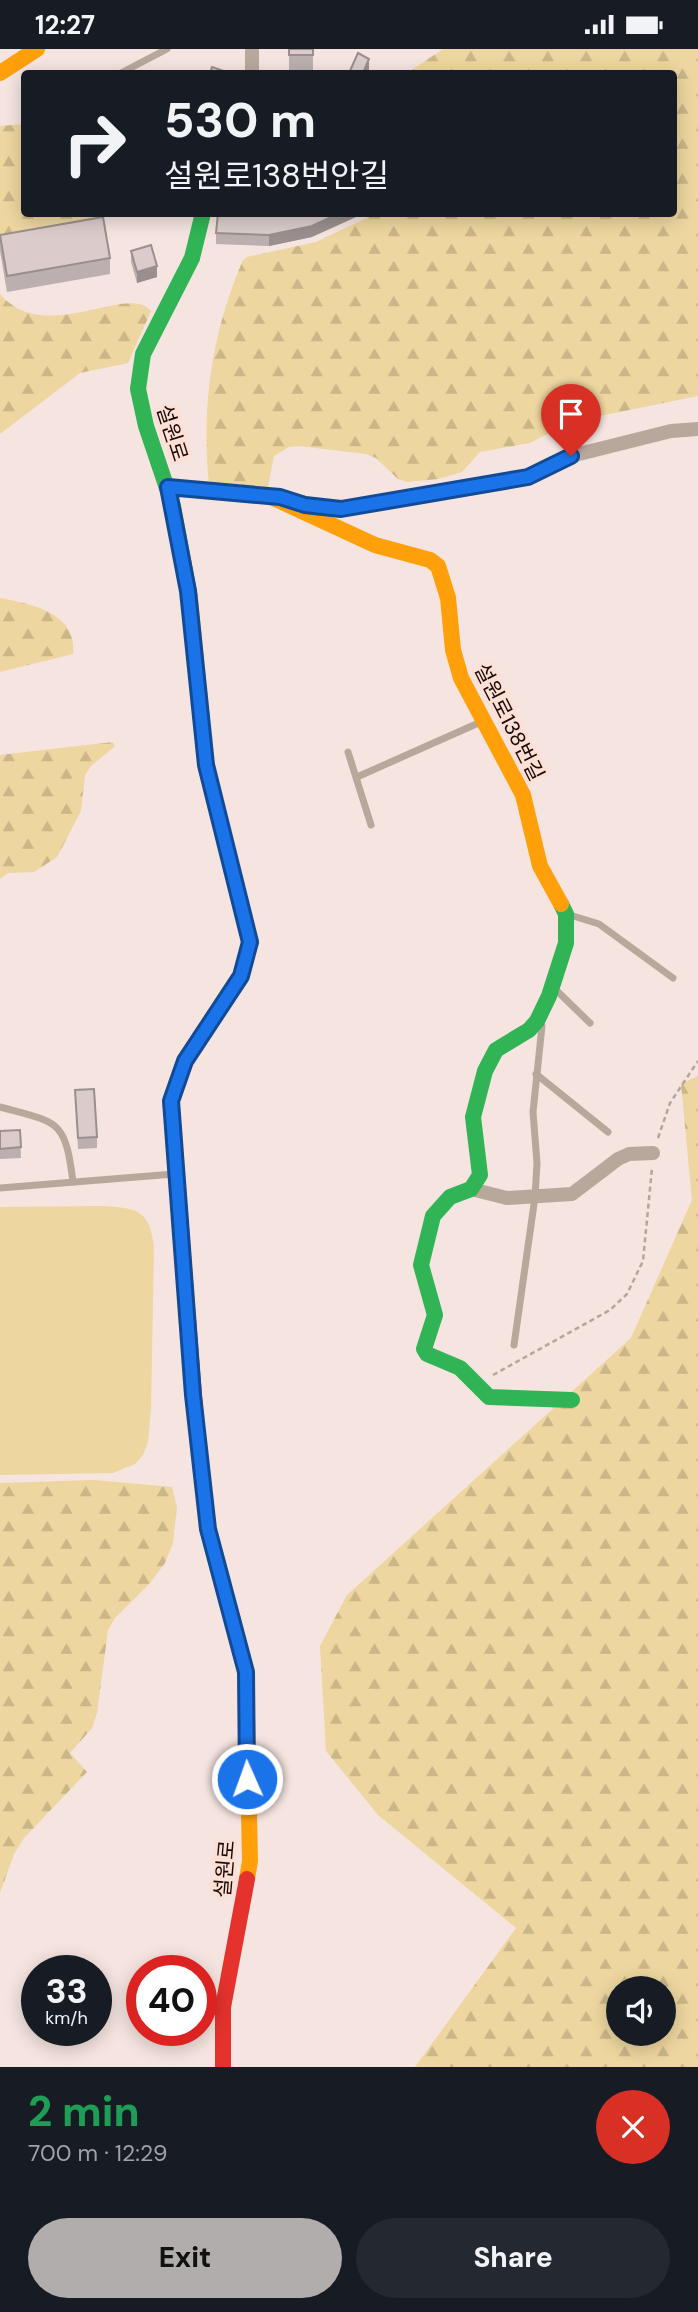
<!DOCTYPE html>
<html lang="en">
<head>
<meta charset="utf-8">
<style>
	body { margin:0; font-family:"DM Sans","Noto Sans KR",sans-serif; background:#242831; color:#f1f3f6; height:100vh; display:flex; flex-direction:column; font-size:26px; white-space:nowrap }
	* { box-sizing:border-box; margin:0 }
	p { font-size:23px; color:#9ea1a6 }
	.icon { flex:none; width:38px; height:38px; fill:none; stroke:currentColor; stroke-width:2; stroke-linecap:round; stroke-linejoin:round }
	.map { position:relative; height:2018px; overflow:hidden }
	.details { display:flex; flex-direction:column; background:#171b24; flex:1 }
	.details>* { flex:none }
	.banner { position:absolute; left:21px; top:21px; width:656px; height:147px; border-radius:7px; box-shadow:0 4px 18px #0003; background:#171b24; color:#f1f3f6; overflow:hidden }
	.tools { position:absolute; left:606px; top:1927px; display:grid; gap:14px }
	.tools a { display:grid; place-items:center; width:70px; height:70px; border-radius:50%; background:#171b24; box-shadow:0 4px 18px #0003; font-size:35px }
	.speed { position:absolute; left:21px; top:1906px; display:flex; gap:14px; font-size:35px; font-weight:700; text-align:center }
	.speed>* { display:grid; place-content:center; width:91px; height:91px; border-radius:50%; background:#171b24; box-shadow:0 4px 18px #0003; line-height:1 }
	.speed small { font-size:18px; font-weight:400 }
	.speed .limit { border:10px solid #d22; background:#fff; color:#111 }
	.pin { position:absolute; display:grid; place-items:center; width:60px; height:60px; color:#fff; margin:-72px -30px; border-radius:50% 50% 50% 0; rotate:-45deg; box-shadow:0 0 7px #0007 }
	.pin .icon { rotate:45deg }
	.me { position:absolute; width:77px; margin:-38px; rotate:358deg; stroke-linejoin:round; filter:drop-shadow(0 0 5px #0008) }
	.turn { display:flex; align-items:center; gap:24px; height:147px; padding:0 28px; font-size:32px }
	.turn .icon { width:91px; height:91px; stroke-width:2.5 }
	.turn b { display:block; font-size:49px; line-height:60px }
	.round { display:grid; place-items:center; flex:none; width:74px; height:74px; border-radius:37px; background:#242831 }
	.headline { display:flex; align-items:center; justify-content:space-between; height:119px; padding:0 28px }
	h1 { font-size:42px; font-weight:800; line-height:52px; color:#1e9e55 }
	.cta { display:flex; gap:14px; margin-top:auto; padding:14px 28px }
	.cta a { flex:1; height:80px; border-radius:42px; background:#b2adad; color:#111; font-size:28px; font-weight:800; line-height:80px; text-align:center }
	.cta a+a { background:#242831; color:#f1f3f6 }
	.status { display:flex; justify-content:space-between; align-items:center; height:49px; padding:0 35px; background:#171b24; direction:ltr }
	.status svg { height:19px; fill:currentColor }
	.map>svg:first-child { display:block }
	.forest { fill:url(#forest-firs); fill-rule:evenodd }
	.garden { fill:#edd69f }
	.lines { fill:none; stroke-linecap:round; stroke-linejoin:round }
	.path { stroke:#b4a69d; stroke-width:2.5; stroke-dasharray:5 3.5; stroke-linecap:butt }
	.lane { stroke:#b8a89c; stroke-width:7 }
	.street { stroke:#b8a89c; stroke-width:14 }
	.fast { stroke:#30b455; stroke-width:16 }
	.slow { stroke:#ff9f0a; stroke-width:16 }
	.jam { stroke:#e5322d; stroke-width:16 }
	.wall { fill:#bcafaf }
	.shaded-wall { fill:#998f8e }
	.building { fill:#dbcccb; stroke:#998f8e; stroke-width:2 }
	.route-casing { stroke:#114b97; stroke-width:18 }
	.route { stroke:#1a73e8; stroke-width:12 }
	.labels { text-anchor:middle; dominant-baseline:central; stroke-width:7; stroke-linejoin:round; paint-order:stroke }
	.street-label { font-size:21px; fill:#170b07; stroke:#fedfd6 }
</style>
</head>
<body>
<div class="status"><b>12:27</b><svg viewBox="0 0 49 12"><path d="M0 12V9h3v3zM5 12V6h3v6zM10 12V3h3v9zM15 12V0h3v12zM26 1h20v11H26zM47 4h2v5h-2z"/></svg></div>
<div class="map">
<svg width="698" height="2018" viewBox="0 0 698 2018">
	<defs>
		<pattern id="forest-firs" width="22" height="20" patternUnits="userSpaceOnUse" patternTransform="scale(1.75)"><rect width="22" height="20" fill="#edd69f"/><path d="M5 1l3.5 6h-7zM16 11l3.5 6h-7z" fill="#cab687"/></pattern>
	</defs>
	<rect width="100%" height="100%" fill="#f5e4df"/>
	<g class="forest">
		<path d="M443 0H698V347L570 373 530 394 480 403 462 423 438 430 407 433 398 430 376 409 366 405 299 397 289 398 274 407 267 443 209 436C201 357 212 283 243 211L247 208 316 193 375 165 674 164V24H407Z"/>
		<polygon points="24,75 24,164 98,165 107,178 0,200 0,77"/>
		<path d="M0 245C45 298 128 233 151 262L128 314 80 324 0 385Z"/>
		<path d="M0 549C32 555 77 564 73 605L0 623Z"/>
		<polygon points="113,693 115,697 91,717 85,726 81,762 57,808 34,823 8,824 0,830 0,706"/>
		<path d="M698 1027V2018H415L516 1879 378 1766 326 1702 320 1597 347 1546 631 1289 692 1151 681 1035ZM618 1939H663V1984H618Z"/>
		<polygon points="94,1431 172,1438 177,1458 173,1494 165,1514 150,1534 115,1569 108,1581 97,1664 92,1679 70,1704 87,1723 24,1789 14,1805 0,1844 0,1434"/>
	</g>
	<path class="garden" d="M101 1157C137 1159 149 1160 154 1198L151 1359 148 1393 143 1406 135 1415 113 1424 0 1426V1158Z"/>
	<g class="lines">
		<g class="path">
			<polyline points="658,1089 670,1054 698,1012"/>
			<polyline points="493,1326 610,1261 627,1245 643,1212 652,1119"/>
		</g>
		<g class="lane">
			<polyline points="121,24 167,0"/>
			<polyline points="348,703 371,776"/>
			<polyline points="357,728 483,672"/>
			<polyline points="570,866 599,875 673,929"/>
			<polyline points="555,940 590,974"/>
			<polyline points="536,1025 608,1083"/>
			<path d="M0 1058C59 1074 65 1070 73 1133"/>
			<polyline points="0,1139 174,1125"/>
			<polyline points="514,1296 535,1148 537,1114 533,1063 542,977"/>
		</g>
		<g class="street">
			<polyline points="252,0 252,24"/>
			<polyline points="168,438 278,448"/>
			<polyline points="298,453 341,460 528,428 571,407 671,382 698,380"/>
			<polyline points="471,1140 507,1149 572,1145 618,1110 629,1105 653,1104"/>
		</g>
		<g class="fast">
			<polyline points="190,549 173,457 146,377 138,340 143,305 192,209 203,164"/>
			<polyline points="561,855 566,865 566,894 549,947 537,972 529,981 496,1001 485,1022 473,1068 480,1126 471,1140 450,1148 433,1167 421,1216 435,1266 424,1300 427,1305 460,1319 489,1348 572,1351"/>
		</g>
		<g class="slow">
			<polyline points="0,24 37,0"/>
			<polyline points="269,447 375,496 430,511 438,517 448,549 453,601 461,629 523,746 540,817 561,855"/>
			<polyline points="190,549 206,716 250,893 241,927 200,989"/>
			<polyline points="196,1373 208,1480 246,1623 250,1812 247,1830"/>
		</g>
		<g class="jam">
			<polyline points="196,1373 171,1052 185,1012 200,989"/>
			<polyline points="223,2018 223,1958 247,1830"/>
		</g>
	</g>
	<g class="wall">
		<rect x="289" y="0" width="24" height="22"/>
		<polygon points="216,184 312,188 269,197 216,195"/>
		<polygon points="0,186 110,209 110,225 7,243 0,202"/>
		<polygon points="131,202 157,228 137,234 131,213"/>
		<polygon points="75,1041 97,1088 97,1099 78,1100"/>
		<polygon points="20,1081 21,1109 0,1110 0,1082"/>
	</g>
	<g class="shaded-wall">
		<polygon points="369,10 369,24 363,24"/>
		<polygon points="340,164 365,164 312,188 269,197 269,186"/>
		<polygon points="157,217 157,228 137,234 137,223"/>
	</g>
	<g class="building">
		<rect x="289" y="0" width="24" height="6"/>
		<polygon points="358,4 369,10 363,24 349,24"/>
		<polygon points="212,18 224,22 223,24 210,24"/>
		<polygon points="218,164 237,164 236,167 291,166 295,164 340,164 312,177 269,186 216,184"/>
		<polygon points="103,168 110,209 7,227 0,186"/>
		<polygon points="151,196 157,217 137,223 131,202"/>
		<polygon points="94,1040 97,1088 78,1089 75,1041"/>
		<polygon points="20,1081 21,1098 0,1100 0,1082"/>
	</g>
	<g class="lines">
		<g class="route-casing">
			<polyline id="route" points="247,1730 246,1623 208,1480 193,1346 171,1052 185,1012 241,927 250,893 206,716 188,542 168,438 280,448 305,456 341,460 528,428 571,407"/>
		</g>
		<use href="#route" class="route"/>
	</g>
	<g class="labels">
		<g class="street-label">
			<text transform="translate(172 384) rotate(72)">설원로</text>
			<text transform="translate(509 673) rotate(63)">설원로138번길</text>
			<text transform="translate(225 1820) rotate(-85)">설원로</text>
		</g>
	</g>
</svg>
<div class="tools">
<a><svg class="icon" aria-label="sound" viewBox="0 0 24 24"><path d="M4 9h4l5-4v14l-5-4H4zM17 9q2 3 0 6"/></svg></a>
</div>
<div class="speed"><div>33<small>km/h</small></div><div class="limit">40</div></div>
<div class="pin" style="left:571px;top:407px;background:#d93025"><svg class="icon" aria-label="arrive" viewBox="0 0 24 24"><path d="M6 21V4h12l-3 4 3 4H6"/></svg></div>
<svg class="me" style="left:247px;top:1730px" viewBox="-20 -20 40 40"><circle r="17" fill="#1a73e8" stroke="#fff" stroke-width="3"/><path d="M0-11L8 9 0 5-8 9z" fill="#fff"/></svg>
<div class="banner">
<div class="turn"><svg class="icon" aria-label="right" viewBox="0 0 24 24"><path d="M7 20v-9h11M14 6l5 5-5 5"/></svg><div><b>530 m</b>설원로138번안길</div></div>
</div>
</div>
<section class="details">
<div class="headline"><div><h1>2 min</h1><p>700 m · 12:29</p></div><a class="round" style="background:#d93025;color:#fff"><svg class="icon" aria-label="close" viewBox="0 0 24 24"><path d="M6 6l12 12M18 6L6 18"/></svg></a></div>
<div class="cta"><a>Exit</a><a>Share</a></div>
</section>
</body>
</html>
